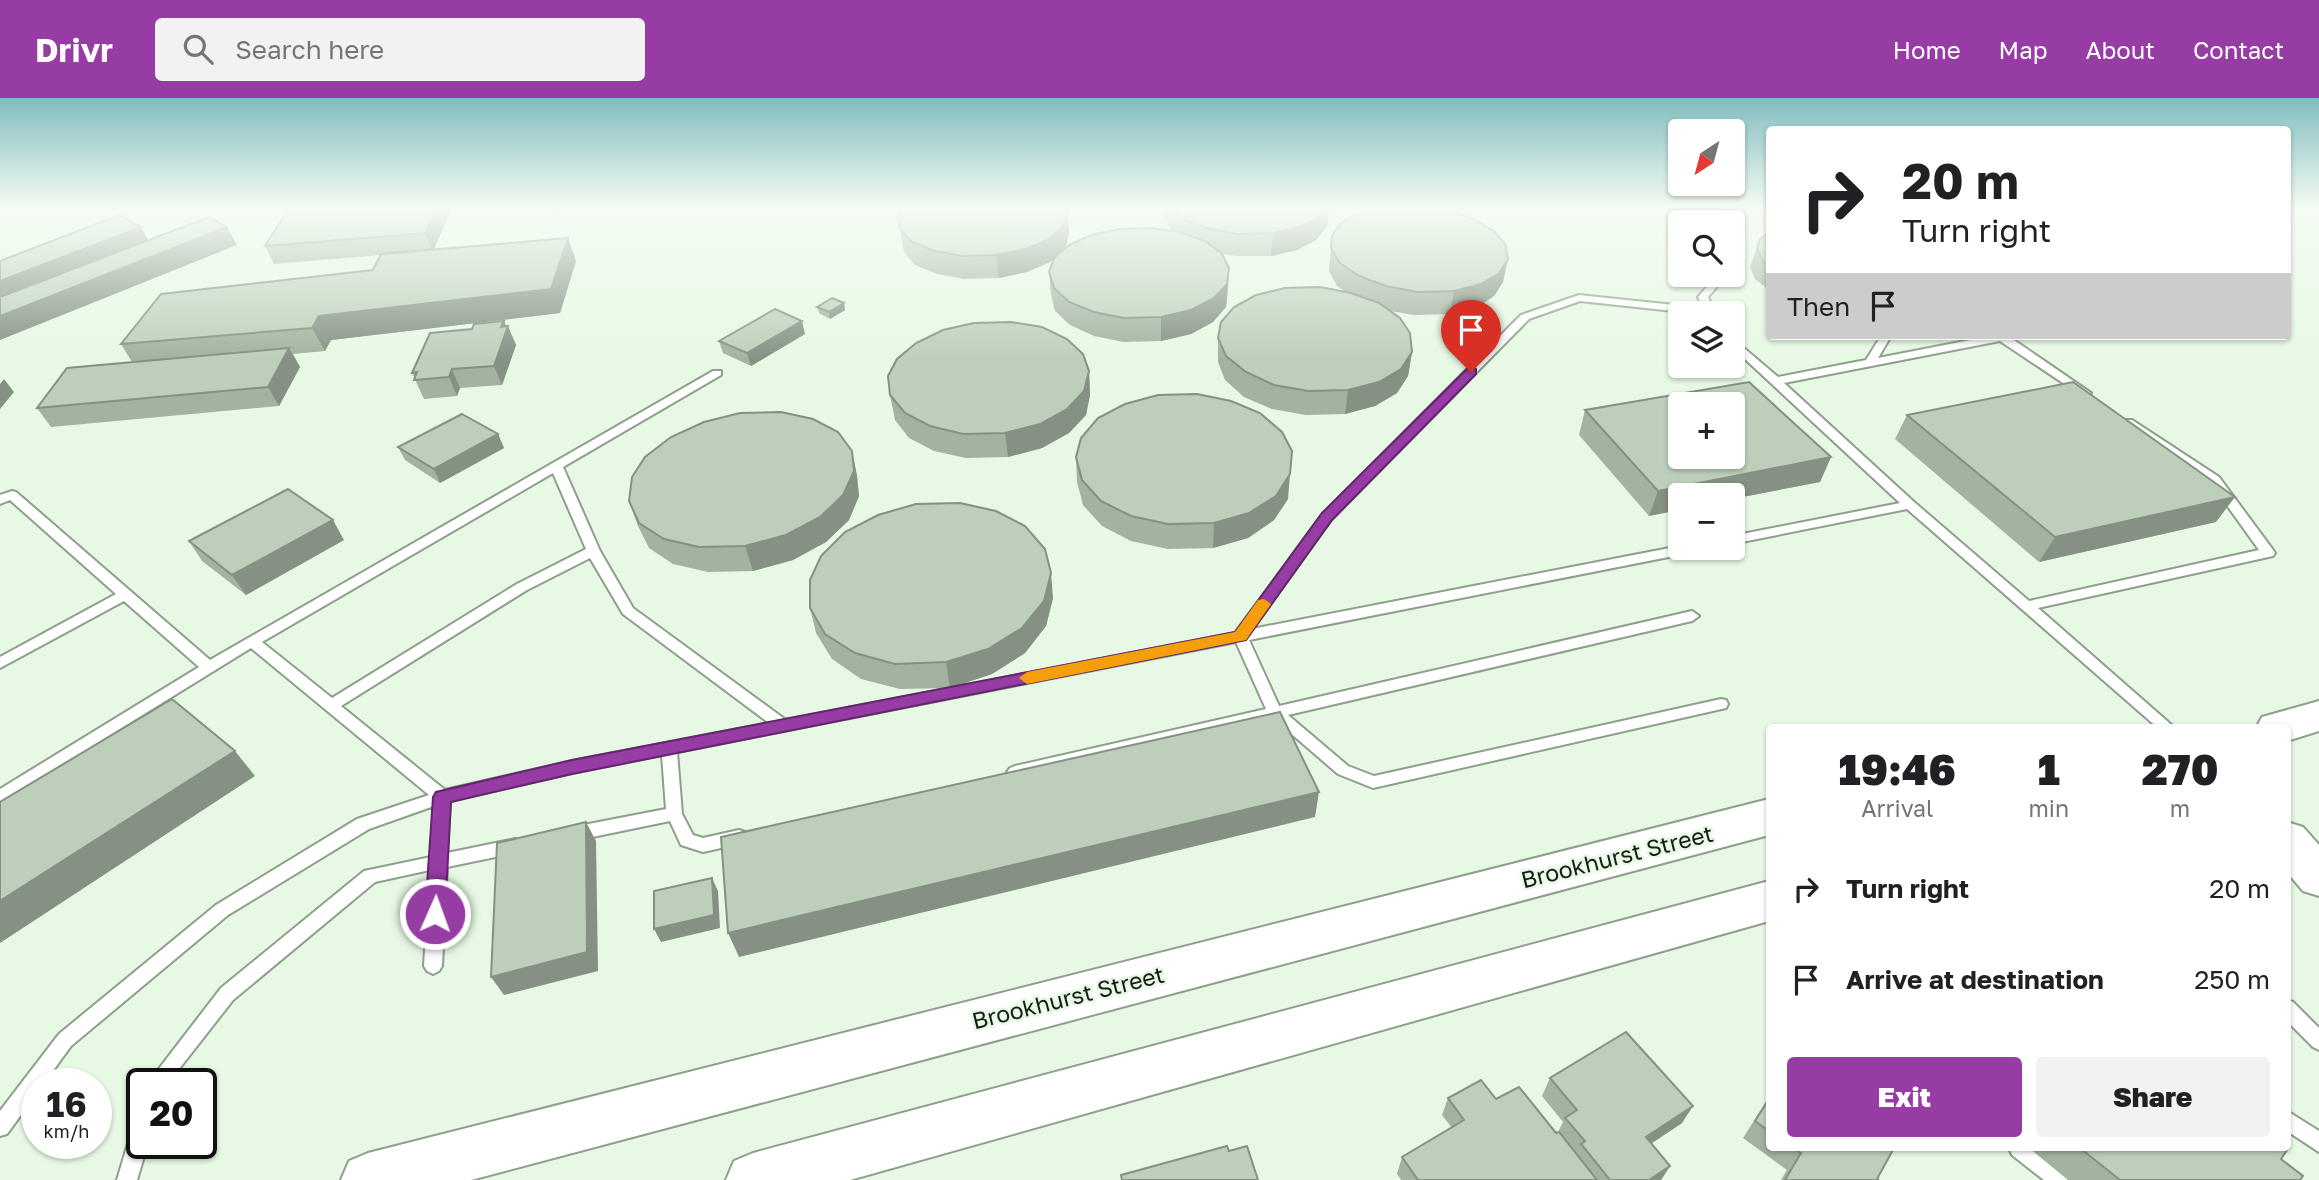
<!DOCTYPE html>
<html lang="en">
<head>
<meta charset="utf-8">
<style>
	body { margin:0; font-family:"Golos Text",sans-serif; background:#f2f2f2; color:#202124; height:100vh; display:flex; flex-direction:column; font-size:26px; white-space:nowrap }
	* { box-sizing:border-box; margin:0 }
	p { font-size:23px; color:#757577 }
	.icon { flex:none; width:38px; height:38px; fill:none; stroke:currentColor; stroke-width:2; stroke-linecap:round; stroke-linejoin:round }
	.map { position:relative; flex:1; overflow:hidden }
	.drawer { position:absolute; left:1766px; top:626px; width:525px; height:427px; display:flex; flex-direction:column; background:#fff; border-radius:7px; box-shadow:0 2px 5px #0004 }
	.drawer>* { flex:none }
	.guide { position:absolute; left:1766px; top:28px; width:525px; height:214px; border-radius:7px; box-shadow:0 2px 5px #0004; background:#fff; color:#202124; overflow:hidden }
	.needle { width:46px; rotate:216deg }
	.fabs { position:absolute; left:1668px; top:21px; display:grid; gap:14px }
	.fabs a { display:grid; place-items:center; width:77px; height:77px; border-radius:7px; background:#fff; box-shadow:0 2px 5px #0004; font-size:35px }
	.speed { position:absolute; left:21px; top:970px; display:flex; gap:14px; font-size:35px; font-weight:700; text-align:center }
	.speed>* { display:grid; place-content:center; width:91px; height:91px; border-radius:50%; background:#fff; box-shadow:0 2px 5px #0004; line-height:1 }
	.speed small { font-size:18px; font-weight:400 }
	.speed .limit { border:4px solid #111; border-radius:10px; background:#fff; color:#111 }
	.pin { position:absolute; display:grid; place-items:center; width:60px; height:60px; color:#fff; margin:-72px -30px; border-radius:50% 50% 50% 0; rotate:-45deg; box-shadow:0 0 7px #0007 }
	.pin .icon { rotate:45deg }
	.me { position:absolute; width:77px; margin:-38px; rotate:2deg; stroke-linejoin:round; filter:drop-shadow(0 0 5px #0008) }
	.turn { display:flex; align-items:center; gap:24px; height:147px; padding:0 21px; font-size:32px }
	.turn .icon { width:91px; height:91px; stroke-width:2.5 }
	.turn b { display:block; font-size:49px; line-height:60px }
	.then { display:flex; align-items:center; height:66px; padding:0 21px; background:#0003; gap:14px; font-size:26px }
	.eta { display:flex; justify-content:space-evenly; align-items:center; height:119px; text-align:center }
	.eta b { font-size:42px; font-weight:800; line-height:49px }
	.action { display:flex; gap:14px; margin-top:auto; padding:14px 21px }
	.action a { flex:1; height:80px; border-radius:7px; background:#973ba5; color:#fff; font-size:28px; font-weight:800; line-height:80px; text-align:center }
	.action a+a { background:#f2f2f2; color:#202124 }
	ul { padding:0; list-style:none }
	li { display:flex; align-items:center; gap:21px; height:91px; padding:0 21px }
	li div { flex:1 }
	li b { display:block; font-size:26px }
	li em { font-style:normal }
	header { display:flex; align-items:center; gap:42px; box-sizing:border-box; height:98px; padding:0 35px; background:#973ba5; color:#fff }
	header strong { font-size:33px }
	nav { display:flex; gap:38px; margin-inline-start:auto; font-size:24px }
	.search { width:490px; height:63px; background:#f2f2f2; display:flex; align-items:center; gap:18px; box-sizing:border-box; padding:0 24px; border-radius:7px; color:#757577; font-size:26px }
	.map>svg:first-child { display:block }
	.lines { fill:none; stroke-linecap:round; stroke-linejoin:round }
	.lane-casing { stroke:#8e9f8c; stroke-width:4 }
	.secondary-casing { stroke:#8e9f8c; stroke-width:4 }
	.primary-casing { stroke:#8e9f8c; stroke-width:4 }
	.lane { fill:#fff; fill-rule:evenodd }
	.secondary { fill:#fff; fill-rule:evenodd }
	.primary { fill:#fff; fill-rule:evenodd }
	.wall { fill:#a3b2a1 }
	.shaded-wall { fill:#849183 }
	.building { fill:#bdcfbb; stroke:#849183; stroke-width:2; fill-rule:evenodd }
	.route { fill:#973ba5; stroke:#62266b; stroke-width:2 }
	.slow { fill:#f59e0b }
	.labels { text-anchor:middle; dominant-baseline:central; stroke-width:5; stroke-linejoin:round; paint-order:stroke }
	.near-street-label { font-size:23px; fill:#151c15; stroke:#e7f9e4 }
</style>
</head>
<body>
<header>
<strong>Drivr</strong>
<div class="search"><svg class="icon" aria-label="search" viewBox="0 0 24 24"><circle cx="10" cy="10" r="6"/><path d="M15 15l6 6"/></svg>Search here</div>
<nav><a>Home</a><a>Map</a><a>About</a><a>Contact</a></nav>
</header>
<div class="map">
<svg width="2319" height="1082" viewBox="0 0 2319 1082">
	<rect width="100%" height="100%" fill="#e7f9e4"/>
	<g class="lines">
		<g class="lane-casing">
			<g id="lane">
				<polygon points="1738,110 1747,110 1733,126 1725,124"/>
				<path d="M1717 177H1727L1708 199 1715 215H1692L1580 203 1529 221 1331 422 1252 531 1680 448 1700 450 1699 453 1249 542 1279 608 1692 513 1699 518 1692 523 1288 617 1348 668 1374 678 1721 601 1726 602 1728 606 1726 610 1373 690 1338 676 1273 620 1015 680 1010 678 1007 674 1010 670 1015 668 1266 611 1236 544 677 654 682 716 693 737 703 740 739 732 745 734 747 739 745 744 739 746 703 754 681 747 670 723 573 743 567 741 565 736 567 731 573 729 666 711 662 657 572 675 450 703 447 755 515 741 521 743 523 748 521 753 515 755 447 769 442 868 439 873 433 876 427 873 424 868 430 772 375 784 233 902 168 985H148L221 890 364 773 431 759 434 708 369 731 228 817 71 948 44 985H37V995L7 1036 0 1038V1013L59 936 216 807 357 721 429 697 251 550 0 705V691L199 569 124 503 0 570V559L116 496 10 402 0 406V397L12 393 16 394 210 562 713 273H721V277L563 369 600 453 633 510 786 622 1235 535 1323 416 1521 217 1579 197 1703 210 1698 199ZM553 375 586 451 517 486 332 600 262 544ZM590 460 623 516 769 625 572 663 445 692 341 608 527 492Z"/>
				<polygon points="1881,238 1891,238 1878,260 1991,238 2008,238 2091,295 2085,298 2081,297 2000,243 1784,285 1914,404 2029,503 2259,452 2211,385 2124,326 2124,322 2132,322 2219,379 2273,452 2275,455 2273,458 2038,510 2175,630 2158,630 1907,411 1732,446 1732,438 1900,405 1732,249 1732,240 1778,279 1866,262"/>
				<polygon points="2287,902 2293,904 2319,930 2319,952 2313,949 2287,923"/>
				<polygon points="2287,1013 2319,1033 2319,1054 2287,1033"/>
				<polygon points="142,1023 142,1045 148,1045 137,1082 117,1082 132,1032 135,1025"/>
				<polygon points="2009,1050 2035,1050 2067,1075 2070,1082 2044,1082 2012,1057"/>
			</g>
		</g>
		<g class="secondary-casing">
			<polygon id="secondary" points="2287,724 2303,729 2319,747 2319,798 2303,793 2287,774"/>
		</g>
		<g class="primary-casing">
			<g id="primary">
				<polygon points="2319,603 2319,633 2287,643 2287,630 2256,630 2262,619"/>
				<polygon points="1769,701 1769,737 471,1082 341,1082 349,1063 368,1055"/>
				<polygon points="1769,783 1769,823 850,1082 726,1082 734,1063 753,1055"/>
			</g>
		</g>
		<use href="#lane" class="lane"/>
		<use href="#secondary" class="secondary"/>
		<use href="#primary" class="primary"/>
	</g>
	<g class="wall">
		<polygon points="289,110 452,110 434,151 568,140 576,163 560,215 331,242 325,253 293,256 300,269 279,308 51,329 37,310 132,264 121,246 373,172 380,157 274,166 265,148"/>
		<polygon points="1165,110 1329,110 1327,129 1316,142 1297,152 1271,158 1238,158 1221,156 1229,170 1228,193 1226,209 1213,224 1191,236 1161,243 1124,244 1094,238 1070,227 1055,213 1051,197 1049,174 1054,160 1050,164 1027,174 999,180 964,181 937,176 915,167 904,154 898,117 1069,136 1065,151 1171,133 1165,119"/>
		<polygon points="1663,110 1726,110 1709,117 1675,115"/>
		<polygon points="1769,135 1769,192 1755,181 1750,169 1760,141"/>
		<polygon points="1332,137 1503,184 1494,198 1476,210 1450,216 1414,217 1390,213 1412,254 1408,278 1397,295 1375,308 1345,316 1306,317 1272,311 1244,299 1225,282 1218,264 1218,240 1346,194 1337,188 1329,173"/>
		<polygon points="844,205 845,212 830,221 819,215 817,209"/>
		<polygon points="504,223 516,247 502,287 460,290 457,298 424,301 412,275 472,231"/>
		<polygon points="805,236 751,268 723,255 719,243"/>
		<polygon points="1089,273 1090,297 1086,317 1069,335 1042,350 1008,359 966,360 934,353 909,340 895,322 890,297"/>
		<polygon points="1585,312 1831,359 1820,384 1732,401 1732,397 1649,418 1579,337"/>
		<polygon points="1907,317 2216,424 2039,464 1895,341"/>
		<polygon points="498,336 504,350 440,385 405,362 398,349"/>
		<polygon points="852,353 857,378 859,398 849,422 826,444 793,462 753,473 708,474 673,466 649,450 638,428 629,403"/>
		<polygon points="1076,359 1288,401 1274,422 1248,440 1213,450 1168,451 1131,443 1102,428 1083,407 1077,384"/>
		<polygon points="344,442 246,497 202,463 189,443"/>
		<polygon points="1053,500 1046,528 1025,555 992,576 950,590 900,591 861,581 832,561 816,535 810,510"/>
		<polygon points="1550,980 1682,1025 1651,1046 1670,1068 1661,1082 1401,1082 1397,1076 1402,1059 1452,1030 1442,1017 1448,1000 1556,1035 1558,1034 1563,1024 1542,998"/>
		<polygon points="1769,999 1769,1050 1894,1050 1877,1081 1879,1082 1781,1082 1787,1072 1743,1040"/>
		<polygon points="2029,1050 2287,1050 2281,1061 2300,1082 2068,1082"/>
	</g>
	<g class="shaded-wall">
		<polygon points="437,110 452,110 433,153 425,135"/>
		<polygon points="552,110 562,110 554,114"/>
		<polygon points="1326,110 1329,110 1327,129 1316,142 1297,152 1271,158 1273,135"/>
		<polygon points="1711,110 1726,110 1709,117"/>
		<polygon points="1068,114 1069,136 1065,151 1050,164 1027,174 999,180 996,157"/>
		<polygon points="141,129 151,147 0,207 0,183"/>
		<polygon points="227,129 237,147 0,242 0,218"/>
		<polygon points="568,140 576,163 560,215 331,242 325,253 312,230 319,218"/>
		<polygon points="1508,161 1503,184 1494,198 1476,210 1450,216 1454,193"/>
		<polygon points="1229,170 1226,209 1213,224 1191,236 1161,243 1161,219"/>
		<polygon points="844,205 845,212 830,221 829,214"/>
		<polygon points="504,223 507,231 508,228 516,247 502,287 494,268 501,229"/>
		<polygon points="802,223 805,236 751,268 747,255"/>
		<polygon points="289,250 300,269 279,308 268,289"/>
		<polygon points="1412,254 1408,278 1397,295 1375,308 1345,316 1348,292"/>
		<polygon points="452,271 460,290 457,298 449,279"/>
		<polygon points="1089,273 1090,297 1086,317 1069,335 1042,350 1008,359 1005,335"/>
		<polygon points="4,281 14,294 0,311 0,286"/>
		<polygon points="498,336 504,350 440,385 434,371"/>
		<polygon points="852,353 857,378 859,398 849,422 826,444 793,462 753,473 745,448"/>
		<polygon points="1831,359 1820,384 1732,401 1732,397 1680,397 1680,412 1649,418 1658,393"/>
		<polygon points="1290,376 1288,401 1274,422 1248,440 1213,450 1214,425"/>
		<polygon points="2235,399 2216,424 2039,464 2055,439"/>
		<polygon points="333,422 344,442 246,497 232,477"/>
		<polygon points="1051,475 1053,500 1046,528 1025,555 992,576 950,590 946,564"/>
		<polygon points="235,653 255,678 0,845 0,803"/>
		<polygon points="1319,694 1315,719 739,859 728,835"/>
		<polygon points="586,724 596,743 598,873 504,897 491,879"/>
		<polygon points="712,780 718,793 720,830 661,844 654,831"/>
		<polygon points="1693,1008 1682,1025 1635,1056 1646,1039"/>
		<polygon points="1670,1068 1661,1082 1649,1082"/>
	</g>
	<g class="building">
		<polygon points="289,110 437,110 425,135 265,148"/>
		<polygon points="902,110 1066,110 1068,114 1063,128 1049,141 1026,151 996,157 962,158 934,153 912,144 900,131 898,117"/>
		<polygon points="1171,110 1326,110 1319,119 1299,129 1273,135 1239,136 1210,131 1186,122"/>
		<polygon points="1380,110 1434,110 1448,112 1474,121 1494,133 1505,146 1508,161 1499,175 1481,186 1454,193 1418,194 1386,188 1359,178 1340,165 1331,150 1332,137 1342,124 1361,114"/>
		<polygon points="119,117 141,129 0,183 0,163"/>
		<polygon points="209,119 227,129 0,218 0,199"/>
		<polygon points="1152,130 1180,134 1205,143 1222,156 1229,170 1227,186 1214,200 1191,212 1161,219 1124,220 1094,214 1069,204 1054,190 1049,174 1054,160 1069,147 1091,137 1119,131"/>
		<polygon points="1769,135 1769,169 1762,162 1757,151 1760,141"/>
		<polygon points="568,140 551,191 319,218 312,230 121,246 161,196 373,172 381,156"/>
		<polygon points="1320,189 1351,195 1379,205 1400,220 1410,235 1412,254 1401,271 1379,284 1348,292 1308,293 1274,287 1246,274 1226,258 1218,240 1221,224 1234,209 1256,197 1285,190"/>
		<polygon points="832,200 844,205 829,214 817,209"/>
		<polygon points="775,211 802,223 747,255 719,243"/>
		<polygon points="504,223 501,229 508,228 494,268 452,271 449,279 414,282 417,274 412,275 430,235 472,231 474,226"/>
		<polygon points="1011,224 1042,229 1067,241 1083,256 1089,273 1084,293 1067,311 1040,326 1005,335 963,336 930,328 905,315 890,297 888,278 897,261 916,245 943,232 974,225"/>
		<polygon points="289,250 268,289 37,310 67,270"/>
		<path d="M1749 284 1831 359 1658 393 1585 312ZM1680 306H1732V359H1680Z"/>
		<polygon points="2073,284 2235,399 2055,439 1907,317"/>
		<polygon points="1197,296 1231,303 1260,315 1282,334 1292,353 1290,376 1276,398 1249,415 1214,425 1168,426 1131,418 1101,403 1082,382 1076,359 1081,340 1098,320 1125,306 1158,297"/>
		<polygon points="781,314 813,321 838,334 852,353 854,373 843,397 820,419 786,437 745,448 699,449 664,441 639,425 629,403 632,379 645,359 671,339 704,324 740,315"/>
		<polygon points="462,316 498,336 434,371 398,349"/>
		<polygon points="288,391 333,422 232,477 189,443"/>
		<polygon points="960,405 996,413 1025,428 1045,451 1051,475 1044,503 1022,530 988,551 946,564 895,566 855,555 825,536 810,510 810,482 821,458 845,434 878,417 916,406"/>
		<polygon points="172,601 235,653 0,803 0,704"/>
		<polygon points="1280,614 1319,694 728,835 721,739"/>
		<polygon points="586,724 587,854 491,879 497,745"/>
		<polygon points="712,780 714,817 654,831 654,793"/>
		<polygon points="1626,934 1693,1008 1646,1039 1670,1068 1649,1082 1610,1082 1581,1046 1585,1043 1565,1020 1577,1012 1550,980"/>
		<polygon points="1481,982 1496,1001 1519,989 1556,1035 1559,1034 1597,1082 1418,1082 1402,1059 1464,1022 1448,1000"/>
		<polygon points="1769,1001 1769,1033 1755,1023"/>
		<polygon points="1227,1048 1229,1053 1247,1048 1258,1082 1122,1082 1121,1077"/>
		<polygon points="2287,1048 2289,1049 2281,1061 2303,1078 2300,1082 2120,1082 2080,1050 2287,1050"/>
		<polygon points="1794,1050 1894,1050 1877,1081 1879,1082 1785,1082 1801,1055"/>
	</g>
	<linearGradient id="sky" x2="0" y2="1"><stop stop-color="#81bcbe"/><stop offset="0.42" stop-color="#f4fcf3"/><stop offset="1" stop-color="#f4fcf3" stop-opacity="0"/></linearGradient>
	<rect width="2319" height="262" fill="url(#sky)"/>
	<polygon class="route" points="1471,270 1476,271 1476,276 1332,422 1246,542 572,676 451,704 445,816 442,822 435,824 428,822 425,816 433,699 436,694 572,662 1235,534 1322,415 1467,271"/>
	<polygon class="slow" points="1264,501 1271,506 1246,542 1027,586 1019,580 1027,574 1235,534 1258,502"/>
	<g class="labels">
		<g class="near-street-label">
			<text transform="translate(1617 758) rotate(-14)">Brookhurst Street</text>
			<text transform="translate(1068 899) rotate(-14)">Brookhurst Street</text>
		</g>
	</g>
</svg>
<div class="fabs">
<a><svg class="needle" viewBox="-14 -14 28 28"><path d="M0-13l5 13h-10z" fill="#e53935"/><path d="M0 13l5-13h-10z" fill="#757577"/></svg></a>
<a><svg class="icon" aria-label="search" viewBox="0 0 24 24"><circle cx="10" cy="10" r="6"/><path d="M15 15l6 6"/></svg></a>
<a><svg class="icon" aria-label="layers" viewBox="0 0 24 24"><path d="M12 4l9 5-9 5-9-5zM3 14l9 5 9-5"/></svg></a>
<a>+</a>
<a>−</a>
</div>
<div class="speed"><div>16<small>km/h</small></div><div class="limit">20</div></div>
<div class="pin" style="left:1471px;top:274px;background:#d93025"><svg class="icon" aria-label="arrive" viewBox="0 0 24 24"><path d="M6 21V4h12l-3 4 3 4H6"/></svg></div>
<svg class="me" style="left:435px;top:816px" viewBox="-20 -20 40 40"><circle r="17" fill="#973ba5" stroke="#fff" stroke-width="3"/><path d="M0-11L8 9 0 5-8 9z" fill="#fff"/></svg>
<div class="guide">
<div class="turn"><svg class="icon" aria-label="right" viewBox="0 0 24 24"><path d="M7 20v-9h11M14 6l5 5-5 5"/></svg><div><b>20 m</b>Turn right</div></div>
<div class="then">Then<svg class="icon" aria-label="arrive" viewBox="0 0 24 24"><path d="M6 21V4h12l-3 4 3 4H6"/></svg></div>
</div>
<section class="drawer">
<div class="eta">
<div><b>19:46</b><p>Arrival</p></div>
<div><b>1</b><p>min</p></div>
<div><b>270</b><p>m</p></div>
</div>
<ul>
<li><svg class="icon" aria-label="right" viewBox="0 0 24 24"><path d="M7 20v-9h11M14 6l5 5-5 5"/></svg><div><b>Turn right</b></div><em>20 m</em></li>
<li><svg class="icon" aria-label="arrive" viewBox="0 0 24 24"><path d="M6 21V4h12l-3 4 3 4H6"/></svg><div><b>Arrive at destination</b></div><em>250 m</em></li>
</ul>
<div class="action"><a>Exit</a><a>Share</a></div>
</section>
</div>
</body>
</html>
